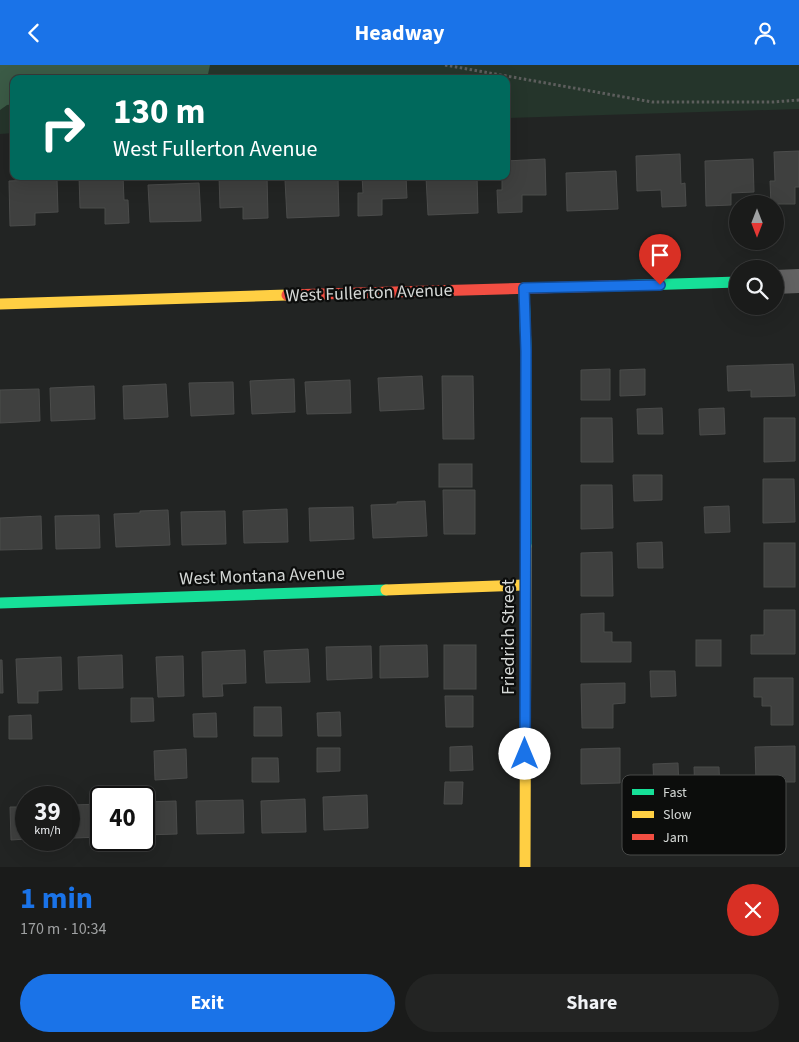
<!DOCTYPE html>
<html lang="en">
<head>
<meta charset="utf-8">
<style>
	body { margin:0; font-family:"Source Sans 3",sans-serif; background:#232423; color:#f1f3f6; height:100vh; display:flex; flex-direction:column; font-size:19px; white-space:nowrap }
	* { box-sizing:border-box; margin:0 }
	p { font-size:16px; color:#9fa1a2 }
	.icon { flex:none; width:28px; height:28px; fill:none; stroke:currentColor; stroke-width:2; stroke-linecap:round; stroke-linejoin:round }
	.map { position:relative; height:802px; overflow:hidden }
	.sheet { display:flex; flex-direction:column; background:#1a1b1a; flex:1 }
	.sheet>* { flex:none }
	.top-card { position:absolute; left:10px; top:10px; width:500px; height:105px; border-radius:10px; box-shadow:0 5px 20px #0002,0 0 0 1px #383939; background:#00695c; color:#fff; overflow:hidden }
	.needle { width:32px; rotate:180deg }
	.tools { position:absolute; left:729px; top:130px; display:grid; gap:10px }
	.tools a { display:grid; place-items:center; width:55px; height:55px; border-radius:50%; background:#1a1b1a; box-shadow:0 5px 20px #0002,0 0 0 1px #383939; font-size:25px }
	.speed { position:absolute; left:15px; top:721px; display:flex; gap:10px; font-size:25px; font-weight:700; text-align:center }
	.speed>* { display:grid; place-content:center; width:65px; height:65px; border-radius:50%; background:#1a1b1a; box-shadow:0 5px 20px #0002,0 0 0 1px #383939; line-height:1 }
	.speed small { font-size:12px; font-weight:400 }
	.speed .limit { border:2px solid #111; border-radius:8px; background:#fff; color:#111 }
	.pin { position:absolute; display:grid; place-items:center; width:42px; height:42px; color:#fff; margin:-51px -21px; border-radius:50% 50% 50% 0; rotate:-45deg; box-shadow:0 0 5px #0007 }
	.pin .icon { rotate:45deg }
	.me { position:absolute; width:55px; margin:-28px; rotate:0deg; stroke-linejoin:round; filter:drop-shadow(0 0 4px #0008) }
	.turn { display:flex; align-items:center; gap:18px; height:105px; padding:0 20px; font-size:22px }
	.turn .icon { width:65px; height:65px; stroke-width:2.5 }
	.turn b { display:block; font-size:35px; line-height:42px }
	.round { display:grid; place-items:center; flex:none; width:52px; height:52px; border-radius:26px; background:#232423 }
	.summary { display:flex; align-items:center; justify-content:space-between; height:85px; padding:0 20px }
	h1 { font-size:30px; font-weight:700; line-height:38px; color:#1a73e8 }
	.primary-button { display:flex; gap:10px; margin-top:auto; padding:10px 20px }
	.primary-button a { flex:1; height:58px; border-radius:30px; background:#1a73e8; color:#fff; font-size:20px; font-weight:700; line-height:58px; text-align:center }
	.primary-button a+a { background:#232423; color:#f1f3f6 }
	header { display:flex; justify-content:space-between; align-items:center; height:65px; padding:0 20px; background:#1a73e8; color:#fff; font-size:22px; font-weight:700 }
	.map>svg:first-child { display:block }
	.green { fill:#25352b }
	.water { fill:#3b5b46 }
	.building { fill:#3f403f; stroke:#4b4c4b }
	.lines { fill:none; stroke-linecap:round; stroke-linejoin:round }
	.path { stroke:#5d5e5d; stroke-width:3; stroke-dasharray:2.5 2.5; stroke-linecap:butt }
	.street { stroke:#626262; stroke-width:24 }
	.fast { stroke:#16e098; stroke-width:11 }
	.slow { stroke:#ffcf43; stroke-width:11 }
	.jam { stroke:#f24e42; stroke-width:11 }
	.route-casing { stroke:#114b97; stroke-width:12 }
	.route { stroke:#1a73e8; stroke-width:9 }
	.labels { text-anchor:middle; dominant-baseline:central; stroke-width:4.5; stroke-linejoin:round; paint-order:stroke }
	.street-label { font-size:18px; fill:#d5d8d6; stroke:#0c0d0c }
	.key { fill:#0c0d0c; stroke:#484a49; stroke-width:1 }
	.key-label { font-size:14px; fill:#d5d8d6 }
</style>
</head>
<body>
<header><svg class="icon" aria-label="back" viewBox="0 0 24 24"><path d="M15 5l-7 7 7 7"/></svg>Headway<svg class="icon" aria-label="person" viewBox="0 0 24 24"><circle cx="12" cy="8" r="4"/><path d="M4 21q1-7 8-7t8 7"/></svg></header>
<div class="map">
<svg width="799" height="802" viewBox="0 0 799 802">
	<rect width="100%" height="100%" fill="#222423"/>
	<polygon class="green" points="0,0 799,0 799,44 506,53 506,14 14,14 14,68 0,69"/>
	<polygon class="water" points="0,0 210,0 207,14 14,14 14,39 7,40 0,45"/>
	<g class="building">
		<polygon points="799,86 799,122 795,122 795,139 771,139 770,116 775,116 774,87"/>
		<polygon points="680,89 681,119 685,118 686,141 662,142 661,125 637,126 636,91"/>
		<polygon points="545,94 546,130 522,130 522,147 498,148 497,125 502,125 502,111 506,111 506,96"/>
		<polygon points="753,94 754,127 731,128 731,140 706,141 705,96"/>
		<polygon points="616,106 618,144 567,146 566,108"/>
		<polygon points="79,111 123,111 124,135 128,135 129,158 105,159 105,143 80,143"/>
		<polygon points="219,111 267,111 268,153 243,154 243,142 220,143"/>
		<polygon points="362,111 406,111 407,133 382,134 382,150 358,151 358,128 363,128"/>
		<polygon points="457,111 477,111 478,148 428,150 426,112"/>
		<polygon points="338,113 339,151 287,153 285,115"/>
		<polygon points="57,114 58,147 35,148 35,160 10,161 9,116"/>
		<polygon points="199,118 201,156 150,157 148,120"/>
		<polygon points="793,299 795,331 751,332 751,325 728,326 727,301"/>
		<polygon points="610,304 610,335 581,335 581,305"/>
		<polygon points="645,304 645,330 620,331 620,305"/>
		<polygon points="422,311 424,344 380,346 378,313"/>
		<polygon points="442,311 473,311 474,374 443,374"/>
		<polygon points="294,314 295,347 252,349 250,316"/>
		<polygon points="350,315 351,348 307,349 305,317"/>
		<polygon points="233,317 234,349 191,351 189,318"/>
		<polygon points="166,319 168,352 124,354 123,321"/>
		<polygon points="94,321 95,354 51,356 50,323"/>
		<polygon points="39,324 40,356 0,358 0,325"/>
		<polygon points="662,343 663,369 638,369 637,344"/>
		<polygon points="724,343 725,369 700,370 699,344"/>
		<polygon points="581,353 612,353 613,397 581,397"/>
		<polygon points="764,353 795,353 795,396 764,397"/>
		<rect x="439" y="399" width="33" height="23"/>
		<polygon points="633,410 662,410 662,435 634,436"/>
		<polygon points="763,414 794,414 795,457 763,458"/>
		<polygon points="581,420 612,420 613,463 581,464"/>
		<polygon points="443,425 475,425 475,469 444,469"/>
		<polygon points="425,436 427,471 373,473 371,440 397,439 397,437"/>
		<polygon points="729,441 730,467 705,468 704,442"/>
		<polygon points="353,442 354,474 310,476 309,443"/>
		<polygon points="287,444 288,477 244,478 243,446"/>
		<polygon points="168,445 170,480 116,482 114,449 140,448 140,446"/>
		<polygon points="225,446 226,479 182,480 181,447"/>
		<polygon points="99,450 100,483 56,484 55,451"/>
		<polygon points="41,451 42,484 0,485 0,453"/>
		<polygon points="662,477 663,503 638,503 637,478"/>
		<rect x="764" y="478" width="31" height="44"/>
		<polygon points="612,487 613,531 581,531 581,488"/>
		<polygon points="764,545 795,545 795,589 751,589 751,570 764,570"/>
		<polygon points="604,548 604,567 612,567 612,577 631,577 631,597 581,597 581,549"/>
		<rect x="696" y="575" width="25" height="26"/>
		<polygon points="427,580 428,612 380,613 380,581"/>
		<rect x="444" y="580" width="32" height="44"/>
		<polygon points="371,581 372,613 327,615 326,582"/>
		<polygon points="308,584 310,617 266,618 264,586"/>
		<polygon points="245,585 246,618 222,619 223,631 203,632 202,587"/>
		<polygon points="122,590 123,623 79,624 78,592"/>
		<polygon points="183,591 184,631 158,632 156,592"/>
		<polygon points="61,592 62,625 38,626 38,638 18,638 16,594"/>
		<polygon points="0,595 2,595 3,628 0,628"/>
		<polygon points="650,606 675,606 676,631 651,632"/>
		<polygon points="754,613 793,613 793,660 771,660 771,641 762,641 762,632 754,632"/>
		<polygon points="625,618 625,638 613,639 613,663 582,663 581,619"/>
		<polygon points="445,631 473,631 473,662 446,662"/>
		<polygon points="131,633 153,633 154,656 131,657"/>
		<polygon points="254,642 281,642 282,671 254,671"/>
		<polygon points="340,647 341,671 318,671 317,648"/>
		<polygon points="216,648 217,672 194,672 193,649"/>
		<polygon points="31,650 32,674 9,674 9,651"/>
		<polygon points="472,681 473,705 450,706 450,682"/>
		<polygon points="795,681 795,717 756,717 755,682"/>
		<polygon points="317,683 340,683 340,706 317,707"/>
		<polygon points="620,683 620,718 581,719 581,684"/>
		<polygon points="186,684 187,713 155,715 154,686"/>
		<polygon points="252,693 278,693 279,717 252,717"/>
		<polygon points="678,698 679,724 654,725 653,699"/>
		<polygon points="694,702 719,702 720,727 695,728"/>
		<polygon points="445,717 463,717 462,739 444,739"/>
		<polygon points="367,730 368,763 324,765 323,732"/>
		<polygon points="305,734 306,767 262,768 261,736"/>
		<polygon points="243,735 244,768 197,769 196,736"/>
		<polygon points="176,736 177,769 144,770 144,737"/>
		<polygon points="101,739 101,772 74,773 73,740"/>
		<polygon points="10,742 26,742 26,774 11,775"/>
	</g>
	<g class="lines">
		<polyline class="path" points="445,0 652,37 773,37 799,35"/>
		<polyline class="street" points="775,217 799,216"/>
		<g class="fast">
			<polyline points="610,221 738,217"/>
			<polyline points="524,223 526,286 526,481"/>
			<polyline points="0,538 386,525"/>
		</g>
		<g class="slow">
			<polyline points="0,239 287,230"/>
			<polyline points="386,525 525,520"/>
			<polyline points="525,802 526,481"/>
		</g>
		<polyline class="jam" points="287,230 610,221"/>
	</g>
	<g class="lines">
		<g class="route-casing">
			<polyline id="route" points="525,689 526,286 524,223 660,220"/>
		</g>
		<use href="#route" class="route"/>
	</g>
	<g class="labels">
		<g class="street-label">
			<text transform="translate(369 228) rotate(-2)">West Fullerton Avenue</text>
			<text transform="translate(262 511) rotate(-2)">West Montana Avenue</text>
			<text transform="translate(508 572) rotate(-90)">Friedrich Street</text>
		</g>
	</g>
	<rect x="622" y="710" width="164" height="80" rx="8" class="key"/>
	<rect x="632" y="724" width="22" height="6" fill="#16e098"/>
	<rect x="632" y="746" width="22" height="7" fill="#ffcf43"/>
	<rect x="632" y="769" width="22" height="6" fill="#f24e42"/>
	<g class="key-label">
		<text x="663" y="732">Fast</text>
		<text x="663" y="754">Slow</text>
		<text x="663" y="777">Jam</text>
	</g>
</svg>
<div class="tools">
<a><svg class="needle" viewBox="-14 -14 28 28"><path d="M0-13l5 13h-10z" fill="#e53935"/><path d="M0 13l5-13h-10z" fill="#9fa1a2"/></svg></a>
<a><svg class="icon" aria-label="search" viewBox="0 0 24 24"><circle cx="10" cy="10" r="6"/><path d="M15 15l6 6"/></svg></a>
</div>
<div class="speed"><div>39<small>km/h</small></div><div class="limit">40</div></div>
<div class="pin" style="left:660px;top:220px;background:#d93025"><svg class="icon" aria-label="arrive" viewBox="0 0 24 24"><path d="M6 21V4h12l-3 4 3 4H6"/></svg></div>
<svg class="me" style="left:525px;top:689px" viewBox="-20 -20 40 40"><circle r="19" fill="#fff"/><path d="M0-13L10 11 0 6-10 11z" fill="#1a73e8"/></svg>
<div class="top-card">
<div class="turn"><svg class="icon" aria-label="right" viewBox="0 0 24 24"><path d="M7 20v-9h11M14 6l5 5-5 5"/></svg><div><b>130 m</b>West Fullerton Avenue</div></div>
</div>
</div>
<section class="sheet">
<div class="summary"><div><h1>1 min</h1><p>170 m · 10:34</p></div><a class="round" style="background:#d93025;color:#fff"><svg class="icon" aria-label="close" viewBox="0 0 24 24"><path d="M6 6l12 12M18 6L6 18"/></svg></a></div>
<div class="primary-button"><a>Exit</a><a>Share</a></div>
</section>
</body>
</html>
